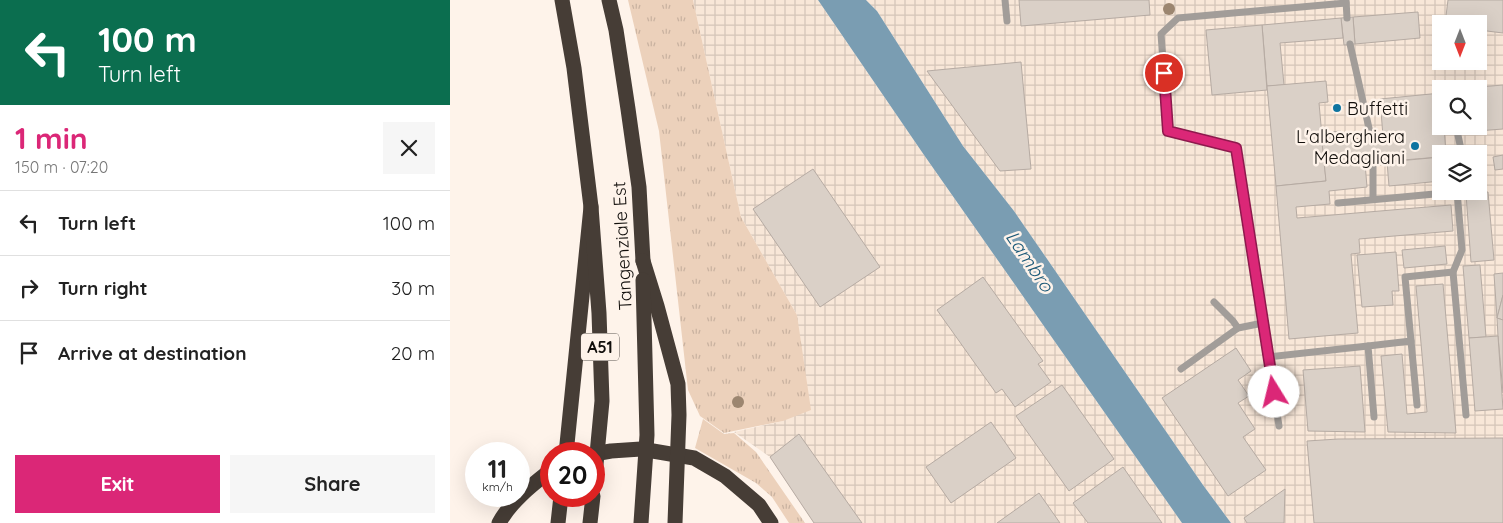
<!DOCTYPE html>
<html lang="en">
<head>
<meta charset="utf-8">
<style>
	body { margin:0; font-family:Quicksand,sans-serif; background:#f6f6f6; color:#222; height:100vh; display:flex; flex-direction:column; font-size:19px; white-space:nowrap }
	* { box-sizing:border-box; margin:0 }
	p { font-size:16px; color:#767676 }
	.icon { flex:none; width:28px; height:28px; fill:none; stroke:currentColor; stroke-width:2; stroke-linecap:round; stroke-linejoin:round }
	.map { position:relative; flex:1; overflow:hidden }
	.side { display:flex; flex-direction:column; background:#fff; width:450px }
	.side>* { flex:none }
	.top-card { background:#0b6e4f; color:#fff; overflow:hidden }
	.needle { width:32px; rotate:180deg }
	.tools { position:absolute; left:982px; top:15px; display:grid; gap:10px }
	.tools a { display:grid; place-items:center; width:55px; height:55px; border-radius:0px; background:#fff; box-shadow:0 5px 20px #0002; font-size:25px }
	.speed { position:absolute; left:15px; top:442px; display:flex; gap:10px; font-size:25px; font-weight:700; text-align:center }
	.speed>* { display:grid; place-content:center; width:65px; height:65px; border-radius:50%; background:#fff; box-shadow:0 5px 20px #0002; line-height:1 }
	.speed small { font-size:12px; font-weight:400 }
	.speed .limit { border:8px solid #d22; background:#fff; color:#111 }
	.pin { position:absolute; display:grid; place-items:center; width:42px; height:42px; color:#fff; margin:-21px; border:2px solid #fff; border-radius:50%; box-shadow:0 1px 5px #0007 }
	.me { position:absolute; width:55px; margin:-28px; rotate:351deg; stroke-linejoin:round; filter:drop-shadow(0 0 4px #0008) }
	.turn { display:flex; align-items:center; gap:18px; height:105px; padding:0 15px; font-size:22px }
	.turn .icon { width:65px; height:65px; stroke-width:2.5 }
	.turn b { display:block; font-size:35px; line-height:42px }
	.round { display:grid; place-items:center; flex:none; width:52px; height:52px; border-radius:0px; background:#f6f6f6 }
	.overview { display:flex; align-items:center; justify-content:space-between; height:85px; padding:0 15px }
	h1 { font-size:30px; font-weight:800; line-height:38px; color:#db2777 }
	.action { display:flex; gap:10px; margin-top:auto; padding:10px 15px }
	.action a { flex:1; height:58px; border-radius:0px; background:#db2777; color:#fff; font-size:20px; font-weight:800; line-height:58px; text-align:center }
	.action a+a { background:#f6f6f6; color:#222 }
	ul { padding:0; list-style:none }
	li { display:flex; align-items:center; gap:15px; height:65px; padding:0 15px; border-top:1px solid #e0e0e0 }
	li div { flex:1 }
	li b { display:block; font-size:19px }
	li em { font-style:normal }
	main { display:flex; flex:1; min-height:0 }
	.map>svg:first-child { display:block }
	.industrial { fill:url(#industrial-grid); fill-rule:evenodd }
	.grass { fill:url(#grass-tufts) }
	.water { fill:#7a9db2 }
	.building { fill:#dad0c7; stroke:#b6aba3 }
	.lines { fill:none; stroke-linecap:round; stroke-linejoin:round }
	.lane { stroke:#a29d99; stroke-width:7 }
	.highway { stroke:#463d36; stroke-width:15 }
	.highway-bridge { stroke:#463d36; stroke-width:15 }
	.tree { fill:#9c8670 }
	.route-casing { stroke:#8e194d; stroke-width:12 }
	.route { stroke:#db2777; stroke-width:9 }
	.poi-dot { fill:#0e74a0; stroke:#fef3ea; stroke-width:2 }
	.labels { text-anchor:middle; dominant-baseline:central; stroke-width:5; stroke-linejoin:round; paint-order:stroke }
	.shield { fill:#fef3ea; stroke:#59534f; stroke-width:1 }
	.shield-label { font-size:16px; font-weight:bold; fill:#120f0c }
	.poi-label { font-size:18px; fill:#120f0c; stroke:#fef3ea; text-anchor:start }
	.street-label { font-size:18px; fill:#120f0c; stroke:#fef3ea }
	.water-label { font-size:19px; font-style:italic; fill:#1b5978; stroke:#fef3ea }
</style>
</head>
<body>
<main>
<section class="side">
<div class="top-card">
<div class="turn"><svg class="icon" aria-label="left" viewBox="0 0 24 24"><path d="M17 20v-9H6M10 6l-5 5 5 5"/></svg><div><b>100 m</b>Turn left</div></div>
</div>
<div class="overview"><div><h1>1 min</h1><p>150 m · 07:20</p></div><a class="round"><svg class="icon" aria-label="close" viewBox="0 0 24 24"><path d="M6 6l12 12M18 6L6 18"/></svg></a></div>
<ul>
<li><svg class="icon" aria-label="left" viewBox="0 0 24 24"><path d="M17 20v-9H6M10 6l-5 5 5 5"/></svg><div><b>Turn left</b></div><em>100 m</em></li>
<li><svg class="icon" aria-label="right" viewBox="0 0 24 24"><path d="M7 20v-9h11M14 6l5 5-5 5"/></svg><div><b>Turn right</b></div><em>30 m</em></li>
<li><svg class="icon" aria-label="arrive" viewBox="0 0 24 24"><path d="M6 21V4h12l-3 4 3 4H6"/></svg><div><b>Arrive at destination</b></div><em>20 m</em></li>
</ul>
<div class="action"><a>Exit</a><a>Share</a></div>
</section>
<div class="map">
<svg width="1053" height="523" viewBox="0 0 1053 523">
	<defs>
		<pattern id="industrial-grid" width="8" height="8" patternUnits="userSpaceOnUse" patternTransform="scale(1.25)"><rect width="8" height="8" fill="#f8e7d8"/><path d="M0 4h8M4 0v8" fill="none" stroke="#d4c5b8"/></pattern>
		<pattern id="grass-tufts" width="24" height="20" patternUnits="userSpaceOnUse" patternTransform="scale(1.25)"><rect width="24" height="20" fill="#ecd1bb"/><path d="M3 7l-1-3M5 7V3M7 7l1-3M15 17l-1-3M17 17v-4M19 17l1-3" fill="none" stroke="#c9b2a0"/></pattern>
	</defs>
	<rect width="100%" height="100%" fill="#fef3ea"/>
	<g class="industrial">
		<polygon points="243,0 368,0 474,155 732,523 364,523 320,457 284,432 333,421 347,315 291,217"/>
		<path d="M416 0H1053V523H781L753 485 564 211 513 146 427 11ZM991 24H1029V61H991ZM991 89H1029V126H991ZM991 154H1029V191H991Z"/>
	</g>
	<g class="grass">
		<polygon points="178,0 243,0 291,217 347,315 361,410 333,421 274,433 250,416 238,390 209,131"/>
		<polygon points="253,419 274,434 284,433 306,452 355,523 339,523 322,497 306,483 245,448"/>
	</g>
	<polygon class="water" points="368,0 416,0 427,11 513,146 564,211 753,485 781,523 732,523 474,155"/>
	<g class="building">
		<polygon points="569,0 699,0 700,15 571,26"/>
		<polygon points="998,0 1053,0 1053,33 1029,30 1029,24 995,24"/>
		<polygon points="968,12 970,38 905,44 903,17"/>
		<polygon points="903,17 905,44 894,45 891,18"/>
		<polygon points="891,18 893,38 830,43 834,85 817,86 812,25"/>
		<polygon points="812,25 817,90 762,95 756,30"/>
		<polygon points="571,62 581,169 550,171 477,71"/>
		<polygon points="876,81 878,102 869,103 876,181 826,186 817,86"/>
		<polygon points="1053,85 1053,129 1027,131 1026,126 1029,126 1029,89 1018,88"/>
		<polygon points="991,93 991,126 994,126 996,154 991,154 991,157 915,163 917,187 879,191 880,204 846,207 847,218 1001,205 1003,231 909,239 910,253 901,254 908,333 839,339 826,186 876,181 871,133 891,131 892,140 933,136 930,99"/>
		<polygon points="1053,155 1053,169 1045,170 1043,157"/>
		<polygon points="991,157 991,181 939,186 937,162"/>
		<polygon points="363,169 430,267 370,307 303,209"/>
		<polygon points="1038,192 1044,260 1021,262 1016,194"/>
		<polygon points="995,246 997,264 954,268 952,250"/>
		<polygon points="946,252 949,291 942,291 943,305 912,307 907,255"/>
		<polygon points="1030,265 1036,337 1019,338 1013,266"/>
		<polygon points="1053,273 1053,295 1047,318 1044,274"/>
		<polygon points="533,277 593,361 588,364 601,382 565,407 552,389 546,393 487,310"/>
		<polygon points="993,284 1006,433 938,432 931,356 952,354 957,414 977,412 966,286"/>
		<polygon points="1053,295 1053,320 1047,318"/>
		<polygon points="1047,318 1053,320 1053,393 1048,336"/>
		<polygon points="1048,336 1053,409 1025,411 1019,338"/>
		<polygon points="786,348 801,371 788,380 799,396 788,403 805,429 793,437 816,470 778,496 712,398"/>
		<polygon points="910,366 915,432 858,431 853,370"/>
		<polygon points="612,385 664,459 619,491 566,416"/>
		<polygon points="541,422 566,458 501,503 476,467"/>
		<polygon points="349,434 412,523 364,523 320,457"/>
		<polygon points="1053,438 1053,523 864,523 857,441 888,439"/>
		<polygon points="673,467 712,523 638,523 623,503"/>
		<polygon points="835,489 834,523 797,523 794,518"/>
		<polygon points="589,493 610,523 547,523"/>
	</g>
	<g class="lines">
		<g class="lane">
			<polyline points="555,0 557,21"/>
			<polyline points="896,0 897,18"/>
			<polyline points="900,44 921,137"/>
			<polyline points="1006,126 1012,154"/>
			<polyline points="923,163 923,199"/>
			<polyline points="1007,191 1012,250 1003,272 1016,415"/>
			<polyline points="888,203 1006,192"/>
			<polyline points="764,302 783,321 788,328"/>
			<polyline points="961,341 955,277 1003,272"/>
			<polyline points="818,357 918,346"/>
			<polyline points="731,369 788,328 813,323"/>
			<polyline points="924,417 918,346 961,341 967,405"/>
			<polyline points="829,426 786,148 718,131 711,34 728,18 896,3"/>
		</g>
		<g class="highway">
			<polyline points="112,0 124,68 141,207 116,454"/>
			<polyline points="159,0 166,30 178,109 189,187 193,261"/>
			<polyline points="144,454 161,451 191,449 244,458 275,476 309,505 321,523"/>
			<path d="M49 523C61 501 82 485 101 470"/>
			<polyline points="108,523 111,496"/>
			<polyline points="140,523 143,496"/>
		</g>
		<g class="highway-bridge">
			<polyline points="141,207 149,313 152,401 144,486"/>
			<polyline points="193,261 207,306 228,384 229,415 225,523"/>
			<polyline points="191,523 197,435 193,280"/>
		</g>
	</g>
	<g class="tree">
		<circle cx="719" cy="9" r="6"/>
		<circle cx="288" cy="402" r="6"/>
	</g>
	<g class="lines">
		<g class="route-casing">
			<polyline id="route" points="714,73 718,131 786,148 824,392"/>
		</g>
		<use href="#route" class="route"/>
	</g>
	<g class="poi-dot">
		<circle cx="887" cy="108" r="5"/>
		<circle cx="965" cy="146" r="5"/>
	</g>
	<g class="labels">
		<rect class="shield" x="131" y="333.5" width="38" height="27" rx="4"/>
		<g class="shield-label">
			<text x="150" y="347">A51</text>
		</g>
		<g class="poi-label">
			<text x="897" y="108">Buffetti</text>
			<text x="955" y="136" text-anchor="end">L'alberghiera<tspan x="955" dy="21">Medagliani</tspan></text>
		</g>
		<g class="street-label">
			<text transform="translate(172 246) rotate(-93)">Tangenziale Est</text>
		</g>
		<g class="water-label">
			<text transform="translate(580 261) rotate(56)">Lambro</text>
		</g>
	</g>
</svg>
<div class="tools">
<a><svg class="needle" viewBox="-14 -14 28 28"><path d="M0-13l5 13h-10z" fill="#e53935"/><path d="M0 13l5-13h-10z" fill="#767676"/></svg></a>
<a><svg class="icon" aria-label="search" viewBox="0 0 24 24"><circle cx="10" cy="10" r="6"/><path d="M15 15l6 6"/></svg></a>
<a><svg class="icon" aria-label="layers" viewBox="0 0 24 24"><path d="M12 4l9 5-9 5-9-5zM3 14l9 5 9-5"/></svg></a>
</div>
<div class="speed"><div>11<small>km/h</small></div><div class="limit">20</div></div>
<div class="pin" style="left:714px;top:73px;background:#d93025"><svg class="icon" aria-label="arrive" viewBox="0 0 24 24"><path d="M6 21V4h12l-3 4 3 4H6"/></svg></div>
<svg class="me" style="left:824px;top:392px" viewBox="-20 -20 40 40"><circle r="19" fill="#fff"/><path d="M0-13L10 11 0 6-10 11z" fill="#db2777"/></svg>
</div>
</main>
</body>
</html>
